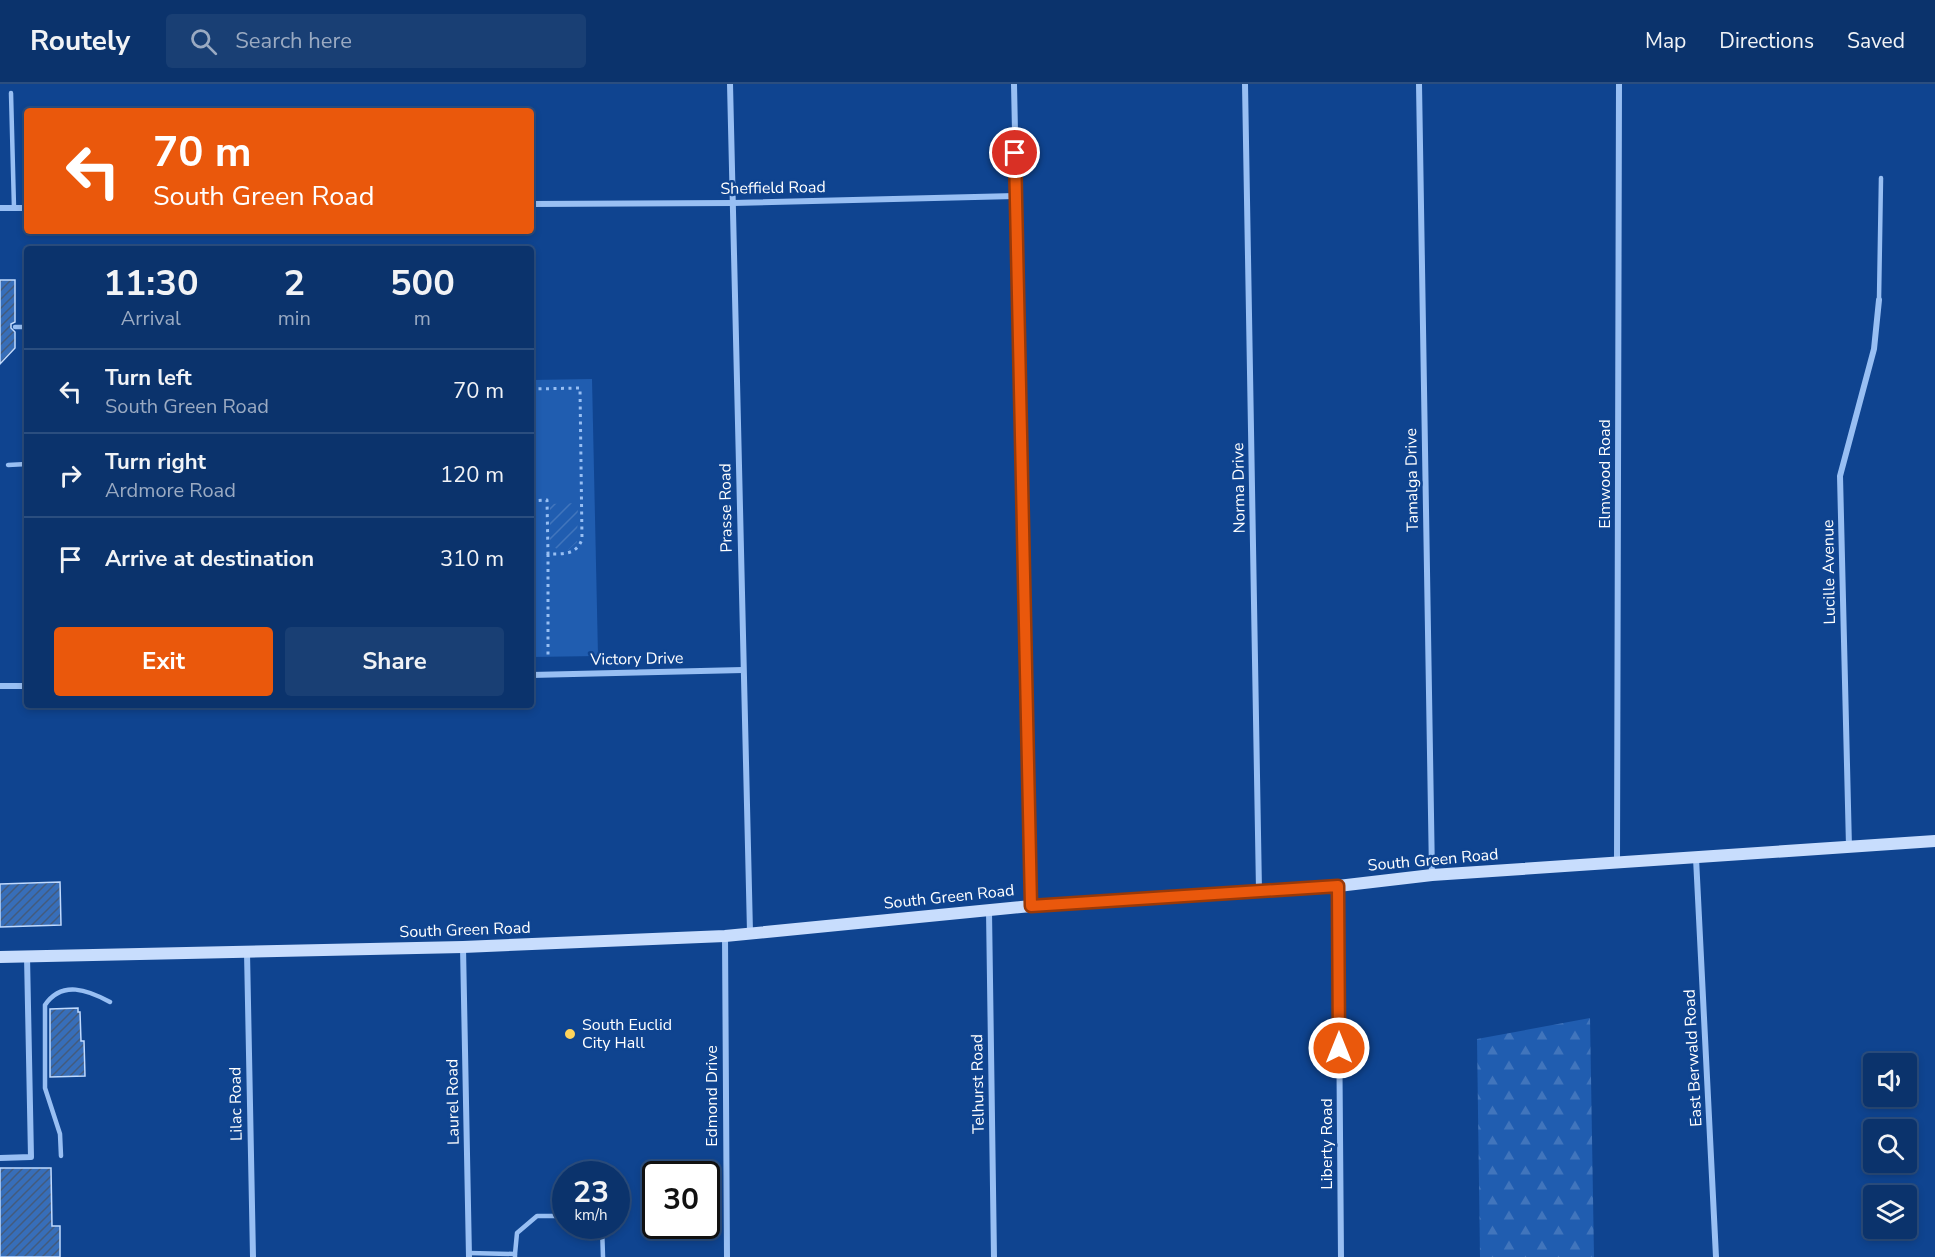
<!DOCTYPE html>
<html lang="en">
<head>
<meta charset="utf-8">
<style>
	body { margin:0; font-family:"Nunito Sans",sans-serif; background:#193f74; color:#f1f3f6; height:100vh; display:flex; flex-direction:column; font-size:22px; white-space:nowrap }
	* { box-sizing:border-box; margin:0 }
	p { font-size:20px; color:#9aaac2 }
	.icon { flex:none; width:33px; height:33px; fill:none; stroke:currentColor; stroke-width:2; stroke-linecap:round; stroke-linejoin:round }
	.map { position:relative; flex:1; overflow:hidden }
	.details { position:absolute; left:24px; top:162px; width:510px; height:462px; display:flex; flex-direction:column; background:#0b336c; border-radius:6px; box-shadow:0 3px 9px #0003,0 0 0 2px #2b4e7f }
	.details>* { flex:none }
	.guide { position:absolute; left:24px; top:24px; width:510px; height:126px; border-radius:6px; box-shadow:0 3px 9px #0003,0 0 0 2px #2b4e7f; background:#ea580c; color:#fff; overflow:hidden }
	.buttons { position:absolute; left:1863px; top:969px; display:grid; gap:12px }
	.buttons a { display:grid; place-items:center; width:54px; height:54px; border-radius:6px; background:#0b336c; box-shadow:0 3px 9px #0003,0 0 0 2px #2b4e7f; font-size:30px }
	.speed { position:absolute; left:552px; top:1077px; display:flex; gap:12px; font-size:30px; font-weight:700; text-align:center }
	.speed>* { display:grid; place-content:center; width:78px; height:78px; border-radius:50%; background:#0b336c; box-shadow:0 3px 9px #0003,0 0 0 2px #2b4e7f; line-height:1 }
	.speed small { font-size:15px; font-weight:400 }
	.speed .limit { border:3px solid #111; border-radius:9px; background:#fff; color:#111 }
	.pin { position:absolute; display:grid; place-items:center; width:51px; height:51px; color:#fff; margin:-26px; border:3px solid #fff; border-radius:50%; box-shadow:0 2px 6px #0007 }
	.me { position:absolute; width:66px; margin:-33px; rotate:0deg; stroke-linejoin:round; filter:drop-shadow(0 0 4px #0008) }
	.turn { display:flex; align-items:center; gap:21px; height:126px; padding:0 30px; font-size:27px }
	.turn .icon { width:78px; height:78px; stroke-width:2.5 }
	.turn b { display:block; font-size:42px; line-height:51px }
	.eta { display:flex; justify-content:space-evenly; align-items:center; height:102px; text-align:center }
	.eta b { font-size:36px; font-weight:700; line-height:42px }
	.primary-button { display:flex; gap:12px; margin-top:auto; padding:12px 30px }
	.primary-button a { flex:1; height:69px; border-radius:6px; background:#ea580c; color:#fff; font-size:24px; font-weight:700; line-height:69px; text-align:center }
	.primary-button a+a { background:#193f74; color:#f1f3f6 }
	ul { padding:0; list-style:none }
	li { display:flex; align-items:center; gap:18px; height:84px; padding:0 30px; border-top:2px solid #2b4e7f }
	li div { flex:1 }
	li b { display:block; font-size:22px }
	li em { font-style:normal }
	header { display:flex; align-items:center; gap:36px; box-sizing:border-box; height:84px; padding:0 30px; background:#0b336c; border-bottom:2px solid #2b4e7f }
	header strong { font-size:28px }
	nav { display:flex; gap:33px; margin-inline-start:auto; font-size:21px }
	.search { width:420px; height:54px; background:#193f74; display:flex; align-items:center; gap:15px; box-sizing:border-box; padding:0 21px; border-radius:6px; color:#9aaac2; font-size:22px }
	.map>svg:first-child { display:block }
	.green { fill:#205db0 }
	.forest { fill:url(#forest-firs) }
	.garden { fill:url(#garden-furrows) }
	.building { fill:url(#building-hatch); stroke:#c0dafe; stroke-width:1.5 }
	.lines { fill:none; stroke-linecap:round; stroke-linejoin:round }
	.path { stroke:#98bff3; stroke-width:3; stroke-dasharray:3 4.5; stroke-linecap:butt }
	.lane { stroke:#98bff3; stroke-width:4.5 }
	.street { stroke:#98bff3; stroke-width:6 }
	.secondary { stroke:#c8ddfd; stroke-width:12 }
	.route-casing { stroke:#983908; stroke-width:15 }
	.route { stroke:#ea580c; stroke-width:10 }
	.poi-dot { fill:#ffd45b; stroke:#0f4490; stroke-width:2 }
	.labels { text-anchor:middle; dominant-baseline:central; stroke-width:5; stroke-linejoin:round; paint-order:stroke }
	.street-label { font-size:16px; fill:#fff; stroke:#0f4490 }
	.poi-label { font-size:16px; fill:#fff; stroke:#0f4490; text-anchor:start }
</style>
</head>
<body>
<header>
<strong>Routely</strong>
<div class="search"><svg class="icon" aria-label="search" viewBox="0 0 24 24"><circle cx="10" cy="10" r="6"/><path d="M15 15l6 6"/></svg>Search here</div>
<nav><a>Map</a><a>Directions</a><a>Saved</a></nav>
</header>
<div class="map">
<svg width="1935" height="1173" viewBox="0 0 1935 1173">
	<defs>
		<pattern id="forest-firs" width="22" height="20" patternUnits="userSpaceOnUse" patternTransform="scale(1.5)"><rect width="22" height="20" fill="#205db0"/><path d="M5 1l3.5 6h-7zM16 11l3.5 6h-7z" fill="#4175bc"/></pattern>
		<pattern id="garden-furrows" width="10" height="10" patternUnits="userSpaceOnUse" patternTransform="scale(1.5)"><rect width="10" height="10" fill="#205db0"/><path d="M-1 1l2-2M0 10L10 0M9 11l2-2" fill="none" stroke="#4175bc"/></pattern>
		<pattern id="building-hatch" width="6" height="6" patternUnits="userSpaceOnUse" patternTransform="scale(1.5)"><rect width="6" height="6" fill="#376eb9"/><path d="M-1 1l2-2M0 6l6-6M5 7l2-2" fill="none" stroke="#435b7d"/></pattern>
	</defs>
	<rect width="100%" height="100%" fill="#0f4490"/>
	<polygon class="green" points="592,295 598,572 531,573 531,296"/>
	<polygon class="forest" points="1590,934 1594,1173 1480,1173 1477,955"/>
	<polygon class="garden" points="578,419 577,458 568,466 559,466 550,461 550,420"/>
	<g class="building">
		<polygon points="0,196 15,196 15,238 11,240 11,244 15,248 15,264 0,280"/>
		<polygon points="60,798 61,841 0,843 0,800"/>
		<polygon points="78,924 78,928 80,928 81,957 84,957 85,992 50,993 50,925"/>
		<polygon points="0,1084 51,1084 52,1142 60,1142 60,1173 0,1173"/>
	</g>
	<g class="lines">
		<g class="path">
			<path d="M531 305 580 304 582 455C577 471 563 470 548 470L547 416 531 417"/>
			<polyline points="548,470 548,573"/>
		</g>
		<g class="lane">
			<polyline points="11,9 14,124"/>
			<polyline points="1879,216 1881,94"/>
			<polyline points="15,243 27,243"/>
			<polyline points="8,381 27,380"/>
			<path d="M61 1072 60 1050 45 1004V921C62 896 88 906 110 918"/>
			<polyline points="602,1142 603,1173"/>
			<polyline points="469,1169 515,1170 515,1173"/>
			<polyline points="515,1170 517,1149 537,1132 566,1132"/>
		</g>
		<g class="street">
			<polyline points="730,0 750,848"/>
			<polyline points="1014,0 1031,822"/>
			<polyline points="1245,0 1259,807"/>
			<polyline points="1419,0 1432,791"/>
			<polyline points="531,120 733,119 1015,112"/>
			<polyline points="0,124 27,124"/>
			<polyline points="531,591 743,586"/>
			<polyline points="0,602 27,602"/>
			<polyline points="1849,763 1840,392 1874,265 1879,216"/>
			<polyline points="1696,774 1716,1173"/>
			<polyline points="1617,779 1619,0"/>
			<polyline points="1338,802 1341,1173"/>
			<polyline points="989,827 994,1173"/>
			<polyline points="725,852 727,1173"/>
			<polyline points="463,863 469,1173"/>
			<polyline points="247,868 253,1173"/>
			<polyline points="0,1074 31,1073 27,872"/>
		</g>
		<polyline class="secondary" points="0,873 463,863 725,852 1031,822 1338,802 1432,791 1935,757"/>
	</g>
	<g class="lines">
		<g class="route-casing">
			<polyline id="route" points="1015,69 1031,822 1338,802 1339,964"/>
		</g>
		<use href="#route" class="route"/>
	</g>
	<circle class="poi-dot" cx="570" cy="950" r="6"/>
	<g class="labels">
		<g class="street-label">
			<text transform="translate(773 104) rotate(-1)">Sheffield Road</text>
			<text transform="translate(1605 390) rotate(-90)">Elmwood Road</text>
			<text transform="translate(1412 396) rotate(-91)">Tamalga Drive</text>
			<text transform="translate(1239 404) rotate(-91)">Norma Drive</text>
			<text transform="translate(726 424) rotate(-91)">Prasse Road</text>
			<text transform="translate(1829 488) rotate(-91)">Lucille Avenue</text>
			<text transform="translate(637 575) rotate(-1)">Victory Drive</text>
			<text transform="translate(1433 776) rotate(-5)">South Green Road</text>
			<text transform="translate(949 813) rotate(-6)">South Green Road</text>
			<text transform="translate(465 846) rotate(-2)">South Green Road</text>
			<text transform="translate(1693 974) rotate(-93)">East Berwald Road</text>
			<text transform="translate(978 1000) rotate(-91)">Telhurst Road</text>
			<text transform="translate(712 1012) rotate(-90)">Edmond Drive</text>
			<text transform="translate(453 1018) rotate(-91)">Laurel Road</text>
			<text transform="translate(236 1020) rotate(-91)">Lilac Road</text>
			<text transform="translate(1327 1060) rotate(-90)">Liberty Road</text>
		</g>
		<g class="poi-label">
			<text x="582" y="941">South Euclid<tspan x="582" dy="18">City Hall</tspan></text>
		</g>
	</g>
</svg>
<div class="buttons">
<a><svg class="icon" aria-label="sound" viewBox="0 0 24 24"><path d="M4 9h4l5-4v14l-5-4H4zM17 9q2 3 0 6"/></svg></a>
<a><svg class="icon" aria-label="search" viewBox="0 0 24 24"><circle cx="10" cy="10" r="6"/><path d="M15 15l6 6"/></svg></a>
<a><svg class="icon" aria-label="layers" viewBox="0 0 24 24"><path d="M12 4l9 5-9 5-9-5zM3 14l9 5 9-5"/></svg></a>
</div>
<div class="speed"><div>23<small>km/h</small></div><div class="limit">30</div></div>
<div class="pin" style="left:1015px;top:69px;background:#d93025"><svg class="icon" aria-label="arrive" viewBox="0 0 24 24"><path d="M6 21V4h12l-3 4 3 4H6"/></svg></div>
<svg class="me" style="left:1339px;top:964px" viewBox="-20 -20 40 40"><circle r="17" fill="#ea580c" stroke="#fff" stroke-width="3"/><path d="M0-11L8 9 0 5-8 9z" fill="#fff"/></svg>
<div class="guide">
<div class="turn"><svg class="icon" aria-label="left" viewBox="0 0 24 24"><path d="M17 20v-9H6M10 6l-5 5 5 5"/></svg><div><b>70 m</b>South Green Road</div></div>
</div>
<section class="details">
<div class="eta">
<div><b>11:30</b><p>Arrival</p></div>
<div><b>2</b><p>min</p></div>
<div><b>500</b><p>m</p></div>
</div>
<ul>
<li><svg class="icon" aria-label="left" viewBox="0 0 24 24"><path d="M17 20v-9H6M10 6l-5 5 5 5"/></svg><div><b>Turn left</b><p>South Green Road</p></div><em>70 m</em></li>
<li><svg class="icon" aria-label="right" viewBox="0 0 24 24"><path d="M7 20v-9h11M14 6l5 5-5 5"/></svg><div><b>Turn right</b><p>Ardmore Road</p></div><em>120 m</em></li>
<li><svg class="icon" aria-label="arrive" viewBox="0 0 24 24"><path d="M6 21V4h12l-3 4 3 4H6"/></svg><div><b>Arrive at destination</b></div><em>310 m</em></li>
</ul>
<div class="primary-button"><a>Exit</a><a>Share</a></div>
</section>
</div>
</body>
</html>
